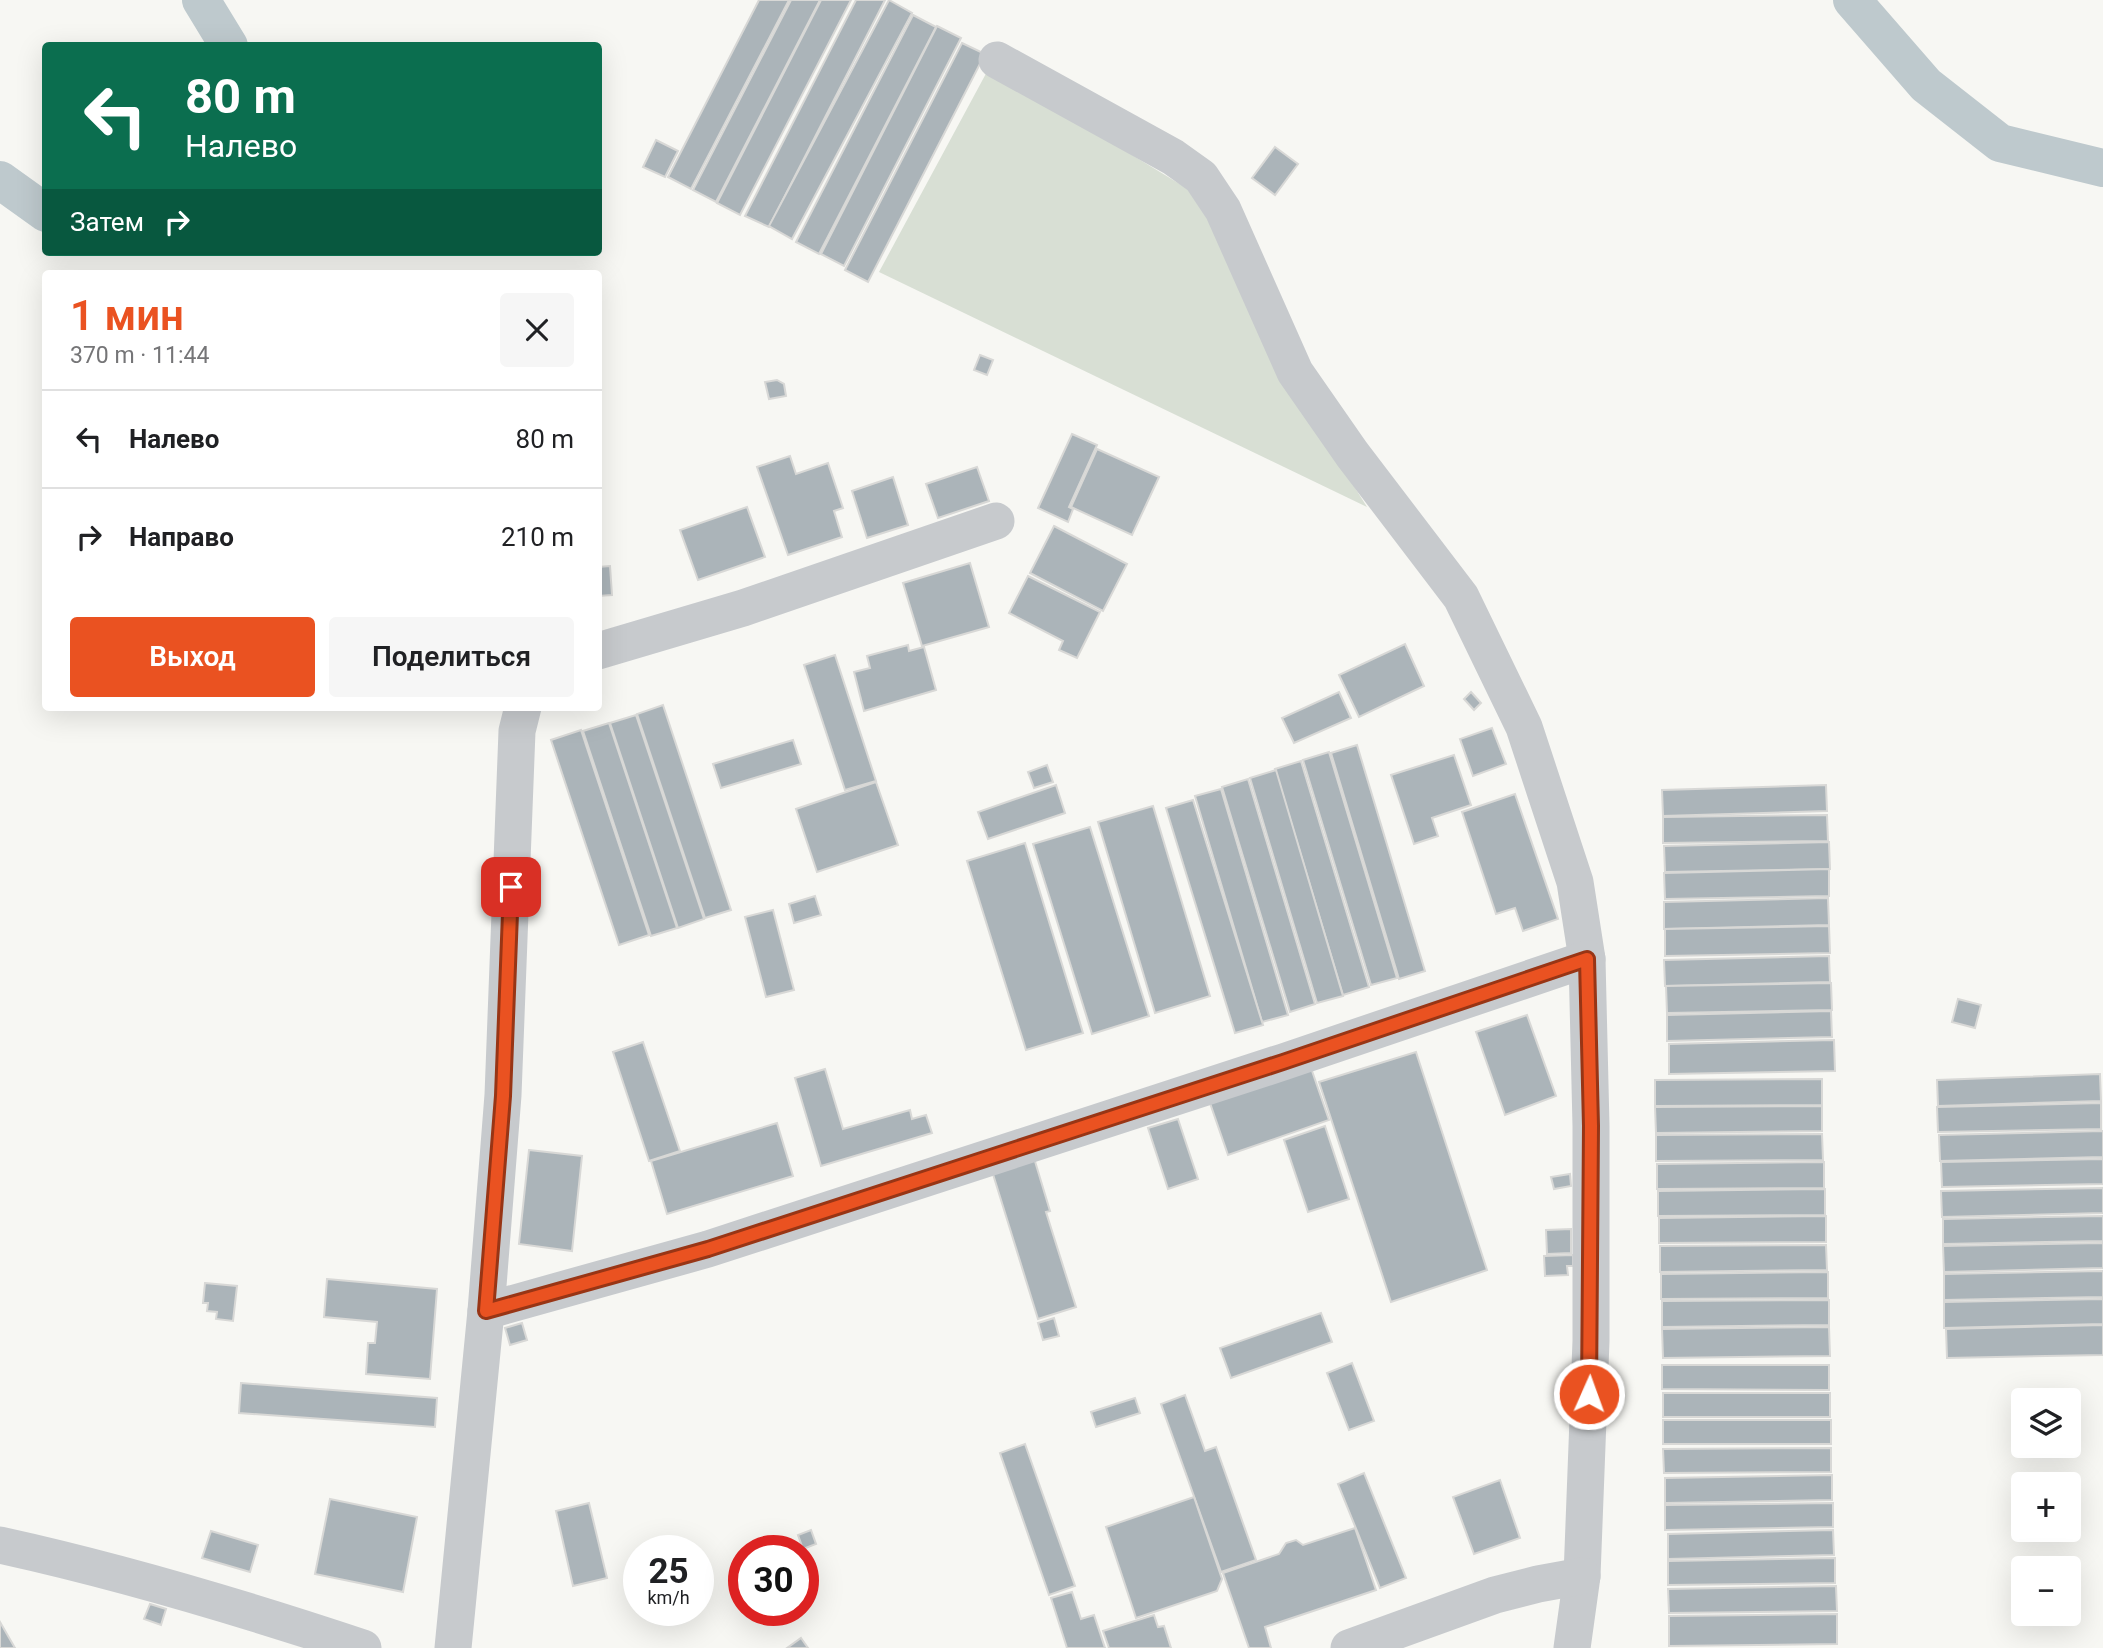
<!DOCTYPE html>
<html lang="ru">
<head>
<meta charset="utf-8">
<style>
	body { margin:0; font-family:Roboto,sans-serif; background:#f6f6f6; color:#202124; height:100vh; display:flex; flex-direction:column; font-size:26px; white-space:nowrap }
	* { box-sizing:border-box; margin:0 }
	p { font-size:23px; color:#757577 }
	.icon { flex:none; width:38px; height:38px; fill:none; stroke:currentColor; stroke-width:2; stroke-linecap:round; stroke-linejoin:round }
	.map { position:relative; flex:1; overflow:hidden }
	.drawer { position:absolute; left:42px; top:270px; width:560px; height:441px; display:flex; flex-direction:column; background:#fff; border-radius:7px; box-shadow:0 7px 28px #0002 }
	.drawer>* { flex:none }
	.guide { position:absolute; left:42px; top:42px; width:560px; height:214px; border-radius:7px; box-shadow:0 7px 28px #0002; background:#0b6e4f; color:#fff; overflow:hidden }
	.tools { position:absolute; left:2011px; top:1388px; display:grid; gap:14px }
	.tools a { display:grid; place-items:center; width:70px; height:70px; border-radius:7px; background:#fff; box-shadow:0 7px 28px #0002; font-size:35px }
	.speed { position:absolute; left:623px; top:1535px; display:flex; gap:14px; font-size:35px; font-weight:700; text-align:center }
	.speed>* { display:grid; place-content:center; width:91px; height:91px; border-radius:50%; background:#fff; box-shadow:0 7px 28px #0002; line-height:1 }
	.speed small { font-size:18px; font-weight:400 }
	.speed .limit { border:10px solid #d22; background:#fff; color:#111 }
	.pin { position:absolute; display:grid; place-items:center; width:60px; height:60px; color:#fff; margin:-30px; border-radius:14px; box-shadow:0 4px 10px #0006 }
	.me { position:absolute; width:77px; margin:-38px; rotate:2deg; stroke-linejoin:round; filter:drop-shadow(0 0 5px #0008) }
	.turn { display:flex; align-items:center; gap:24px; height:147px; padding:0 28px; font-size:32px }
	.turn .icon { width:91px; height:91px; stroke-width:2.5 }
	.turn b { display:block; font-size:49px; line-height:60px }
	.then { display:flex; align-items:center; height:66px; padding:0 28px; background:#0003; gap:14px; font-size:26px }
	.round { display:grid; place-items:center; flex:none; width:74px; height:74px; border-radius:7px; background:#f6f6f6 }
	.headline { display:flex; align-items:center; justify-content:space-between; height:119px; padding:0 28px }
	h1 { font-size:42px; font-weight:600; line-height:52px; color:#ea5221 }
	.button { display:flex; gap:14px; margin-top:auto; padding:14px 28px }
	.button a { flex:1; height:80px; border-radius:7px; background:#ea5221; color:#fff; font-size:28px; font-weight:600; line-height:80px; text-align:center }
	.button a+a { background:#f6f6f6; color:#202124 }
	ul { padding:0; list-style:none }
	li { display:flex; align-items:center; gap:21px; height:98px; padding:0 28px; border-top:2px solid #e0e0e0 }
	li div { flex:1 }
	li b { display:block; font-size:26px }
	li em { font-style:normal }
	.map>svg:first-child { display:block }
	.green { fill:#d8dfd4 }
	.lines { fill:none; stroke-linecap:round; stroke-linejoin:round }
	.canal { stroke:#bec9cd; stroke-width:38 }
	.building { fill:#abb4b9; stroke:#d8d8d6; stroke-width:2 }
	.minor { stroke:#c7cacd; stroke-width:37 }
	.route-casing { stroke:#983515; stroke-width:18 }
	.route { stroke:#ea5221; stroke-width:12 }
</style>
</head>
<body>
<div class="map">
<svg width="2103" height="1648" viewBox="0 0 2103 1648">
	<rect width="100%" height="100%" fill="#f7f7f3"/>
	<polygon class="green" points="989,68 1211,203 1315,424 1367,507 879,272"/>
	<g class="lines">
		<g class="canal">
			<polyline points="201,0 229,46"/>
			<polyline points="1852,0 1926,85 2000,143 2103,168"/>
			<polyline points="0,180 46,213"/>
		</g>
	</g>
	<g class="building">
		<polygon points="759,0 789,0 691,189 668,177"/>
		<polygon points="791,0 820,0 716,202 693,190"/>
		<polygon points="821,0 851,0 740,215 717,203"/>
		<polygon points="856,0 885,0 769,227 745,216"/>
		<polygon points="889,0 912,13 792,239 769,226"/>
		<polygon points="913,15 936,27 819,254 796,242"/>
		<polygon points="937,26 961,38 844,266 821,254"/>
		<polygon points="962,43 985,54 868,282 845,270"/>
		<polygon points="656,140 678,151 665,177 643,167"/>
		<polygon points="1275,147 1298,164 1275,195 1252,178"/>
		<polygon points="980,355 993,360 987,375 974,370"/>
		<polygon points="777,380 784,384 786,396 769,399 765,382"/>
		<polygon points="1072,434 1097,445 1069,507 1073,509 1068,522 1038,508"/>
		<polygon points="1097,449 1159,477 1132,535 1071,507"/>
		<polygon points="790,456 796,474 828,463 843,508 834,511 842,537 788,555 757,467"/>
		<polygon points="977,467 989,501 938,518 926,484"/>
		<polygon points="893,477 908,525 867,538 852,491"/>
		<polygon points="747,507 765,557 698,580 680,530"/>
		<polygon points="1054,526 1127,564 1103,611 1030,573"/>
		<polygon points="970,563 989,627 922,646 903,583"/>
		<polygon points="610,566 612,595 598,596 598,567"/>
		<polygon points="1028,576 1100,612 1077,658 1059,650 1063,641 1009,613"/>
		<polygon points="1405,644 1424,686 1359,717 1339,675"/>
		<polygon points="908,645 909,651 924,647 936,690 864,711 854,672 870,668 867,656"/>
		<polygon points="835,655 876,781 845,790 804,665"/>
		<polygon points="1339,692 1351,718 1294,743 1282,718"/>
		<polygon points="1471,692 1481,703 1474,710 1464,699"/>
		<polygon points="663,705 731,910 705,918 637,714"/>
		<polygon points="636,715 704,919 678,928 610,723"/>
		<polygon points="609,723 677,928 651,936 583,731"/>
		<polygon points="1492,728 1506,764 1473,776 1460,739"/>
		<polygon points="581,730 649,935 619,945 551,740"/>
		<polygon points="793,740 801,764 721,788 713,764"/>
		<polygon points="1357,745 1425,971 1399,979 1331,753"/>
		<polygon points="1329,752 1397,978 1371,985 1303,760"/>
		<polygon points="1454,755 1471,805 1432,818 1438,836 1414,844 1391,775"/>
		<polygon points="1301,761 1369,987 1343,995 1275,769"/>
		<polygon points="1047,765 1053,782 1034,788 1028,772"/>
		<polygon points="1276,770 1343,996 1317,1003 1250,778"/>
		<polygon points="1248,779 1315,1004 1290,1012 1222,787"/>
		<polygon points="876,782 898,845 817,872 796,809"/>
		<polygon points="1056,785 1065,813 988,839 978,812"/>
		<polygon points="1826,785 1827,811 1663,816 1662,790"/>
		<polygon points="1221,789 1288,1015 1262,1022 1195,796"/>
		<polygon points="1515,794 1558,919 1523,931 1515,908 1496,914 1462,812"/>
		<polygon points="1193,800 1263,1025 1235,1033 1166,808"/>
		<polygon points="1153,806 1210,996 1155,1013 1098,822"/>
		<polygon points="1827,815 1828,841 1663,843 1663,817"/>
		<polygon points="1090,827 1149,1016 1092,1034 1033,844"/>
		<polygon points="1829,842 1830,869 1665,872 1664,846"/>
		<polygon points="1025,843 1083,1033 1026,1050 967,861"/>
		<polygon points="1829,869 1829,896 1665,899 1664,873"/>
		<polygon points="815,896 821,915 794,923 789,904"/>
		<polygon points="1828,898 1829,925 1664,929 1664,902"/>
		<polygon points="773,910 794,990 766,997 745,917"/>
		<polygon points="1829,926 1830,953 1665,956 1665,929"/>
		<polygon points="1829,956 1830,982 1665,986 1664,960"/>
		<polygon points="1831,983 1832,1010 1667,1013 1666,986"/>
		<polygon points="1958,999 1981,1005 1975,1028 1952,1022"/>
		<polygon points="1831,1011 1832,1037 1667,1041 1667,1015"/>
		<polygon points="1527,1015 1556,1096 1505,1115 1476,1032"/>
		<polygon points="1834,1040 1835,1071 1669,1074 1669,1044"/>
		<polygon points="643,1042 680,1151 649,1161 613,1052"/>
		<polygon points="1416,1052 1487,1270 1391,1302 1319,1082"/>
		<polygon points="1311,1068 1329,1120 1228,1155 1210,1103"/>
		<polygon points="825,1069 843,1129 910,1110 912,1119 926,1115 932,1133 821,1166 795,1078"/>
		<polygon points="2100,1074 2101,1101 1938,1106 1937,1080"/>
		<polygon points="1822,1079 1822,1105 1655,1106 1655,1080"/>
		<polygon points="2101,1103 2101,1129 1938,1132 1937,1107"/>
		<polygon points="1822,1106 1822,1131 1656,1133 1655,1107"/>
		<polygon points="1178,1119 1198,1179 1168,1189 1148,1128"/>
		<polygon points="777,1123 793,1176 667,1214 651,1161"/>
		<polygon points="1325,1126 1349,1199 1308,1212 1284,1140"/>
		<polygon points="2103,1131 2103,1157 1940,1161 1939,1135"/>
		<polygon points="1822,1134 1823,1160 1656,1161 1656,1135"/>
		<polygon points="529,1150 582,1156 572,1251 519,1244"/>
		<polygon points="1034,1158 1050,1211 1046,1212 1076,1307 1038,1319 992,1171"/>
		<polygon points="2103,1159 2103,1184 1942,1187 1941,1162"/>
		<polygon points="1824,1162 1824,1188 1657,1189 1657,1164"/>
		<polygon points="1570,1174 1571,1186 1554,1189 1551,1177"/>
		<polygon points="2103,1188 2103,1213 1942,1217 1941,1191"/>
		<polygon points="1825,1189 1825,1215 1658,1216 1658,1191"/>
		<polygon points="1826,1216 1826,1242 1659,1243 1659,1218"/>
		<polygon points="2103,1216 2103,1241 1943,1244 1943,1219"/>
		<polygon points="1571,1229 1571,1253 1547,1254 1546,1230"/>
		<polygon points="2103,1243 2103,1268 1944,1272 1943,1246"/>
		<polygon points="1826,1245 1827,1270 1660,1272 1660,1246"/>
		<polygon points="1573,1255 1573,1266 1567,1266 1568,1275 1545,1276 1544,1256"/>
		<polygon points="2103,1271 2103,1297 1944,1300 1944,1274"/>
		<polygon points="1828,1272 1828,1298 1661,1299 1661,1274"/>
		<polygon points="327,1279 437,1289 430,1379 366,1374 368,1343 375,1343 377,1322 324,1317"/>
		<polygon points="205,1283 237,1286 233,1321 216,1319 217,1312 207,1311 208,1303 203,1303"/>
		<polygon points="2103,1299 2103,1324 1944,1328 1944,1302"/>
		<polygon points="1829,1300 1829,1325 1662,1327 1662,1301"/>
		<polygon points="1321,1313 1332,1342 1231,1378 1220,1348"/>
		<polygon points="1054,1318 1059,1336 1043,1340 1038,1323"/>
		<polygon points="522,1323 527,1340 510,1345 505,1328"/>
		<polygon points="2103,1325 2103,1355 1947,1358 1946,1329"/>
		<polygon points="1829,1327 1830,1356 1663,1358 1662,1329"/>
		<polygon points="1352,1363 1374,1421 1349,1430 1327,1373"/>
		<polygon points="1662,1365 1829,1365 1829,1390 1662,1389"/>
		<polygon points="241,1383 437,1398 435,1427 239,1413"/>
		<rect x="1663" y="1393" width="167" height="24"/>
		<polygon points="1185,1395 1205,1451 1216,1447 1256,1560 1221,1572 1161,1404"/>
		<polygon points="1135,1398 1140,1413 1096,1427 1091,1412"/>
		<rect x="1663" y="1420" width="168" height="24"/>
		<polygon points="1025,1444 1075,1586 1049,1595 1000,1453"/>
		<polygon points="1831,1448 1831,1472 1664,1473 1663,1449"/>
		<polygon points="1364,1473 1406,1578 1380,1588 1338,1484"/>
		<polygon points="1832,1475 1832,1500 1665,1503 1665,1478"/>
		<polygon points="1500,1480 1520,1538 1474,1554 1453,1497"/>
		<polygon points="1194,1497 1222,1579 1217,1591 1136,1618 1106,1527"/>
		<polygon points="330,1499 417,1517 403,1592 315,1574"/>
		<polygon points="589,1503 607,1578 573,1586 556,1511"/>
		<polygon points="1833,1503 1833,1527 1665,1530 1665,1505"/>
		<polygon points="1355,1528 1376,1590 1265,1627 1271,1648 1249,1648 1223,1573 1279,1554 1286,1543 1296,1540 1303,1545"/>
		<polygon points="811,1530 816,1544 803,1549 798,1535"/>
		<polygon points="1833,1530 1834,1555 1668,1559 1668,1534"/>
		<polygon points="211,1531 258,1545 250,1572 202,1558"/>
		<polygon points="1835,1558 1835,1583 1668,1585 1668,1561"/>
		<polygon points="1836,1586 1837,1611 1669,1613 1668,1589"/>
		<polygon points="1072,1592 1081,1619 1094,1615 1105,1648 1067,1648 1051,1598"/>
		<polygon points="150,1604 166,1609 161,1625 144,1619"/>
		<polygon points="1837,1614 1837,1644 1669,1646 1669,1616"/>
		<polygon points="1154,1615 1158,1627 1164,1626 1171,1648 1109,1648 1103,1631"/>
		<polygon points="0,1622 15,1648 0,1648"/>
		<polygon points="801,1638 808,1648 787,1648"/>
	</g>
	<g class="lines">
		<g class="minor">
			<polyline points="997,60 1173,157 1201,177 1223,210 1295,372 1352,454 1461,597 1524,727 1575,882 1587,959 1591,1126 1591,1341 1582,1576 1572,1648"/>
			<polyline points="598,651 743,608 996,521"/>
			<polyline points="486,1311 708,1249 1283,1062 1587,959"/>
			<path d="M0 1545C123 1572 243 1608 363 1648"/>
			<polyline points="453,1648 486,1311 503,1095 517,731 523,707"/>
			<polyline points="1349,1648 1495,1595 1538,1584 1582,1576"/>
		</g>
	</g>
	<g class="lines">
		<g class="route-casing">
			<polyline id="route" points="511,887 503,1096 486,1311 708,1249 1283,1062 1587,959 1591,1126 1589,1394"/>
		</g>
		<use href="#route" class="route"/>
	</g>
</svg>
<div class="tools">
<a><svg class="icon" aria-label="layers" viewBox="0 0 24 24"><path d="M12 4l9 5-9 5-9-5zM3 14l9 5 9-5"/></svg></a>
<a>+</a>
<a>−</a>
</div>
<div class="speed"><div>25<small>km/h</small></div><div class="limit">30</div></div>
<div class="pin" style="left:511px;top:887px;background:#d93025"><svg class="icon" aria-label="arrive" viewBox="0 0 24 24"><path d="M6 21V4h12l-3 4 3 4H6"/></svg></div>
<svg class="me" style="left:1589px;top:1394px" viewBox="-20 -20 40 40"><circle r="17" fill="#ea5221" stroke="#fff" stroke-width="3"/><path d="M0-11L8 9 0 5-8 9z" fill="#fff"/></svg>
<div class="guide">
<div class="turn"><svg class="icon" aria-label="left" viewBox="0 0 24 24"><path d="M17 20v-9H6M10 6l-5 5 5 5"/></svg><div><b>80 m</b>Налево</div></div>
<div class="then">Затем<svg class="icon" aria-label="right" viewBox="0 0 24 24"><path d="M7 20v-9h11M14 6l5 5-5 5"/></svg></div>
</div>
<section class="drawer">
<div class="headline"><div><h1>1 мин</h1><p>370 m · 11:44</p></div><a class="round"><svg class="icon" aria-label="close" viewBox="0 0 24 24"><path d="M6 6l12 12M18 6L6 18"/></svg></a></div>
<ul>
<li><svg class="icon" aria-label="left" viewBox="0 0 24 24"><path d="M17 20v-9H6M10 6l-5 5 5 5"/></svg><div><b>Налево</b></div><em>80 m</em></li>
<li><svg class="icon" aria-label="right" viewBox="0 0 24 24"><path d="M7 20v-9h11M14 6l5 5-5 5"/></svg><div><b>Направо</b></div><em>210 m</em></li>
</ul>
<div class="button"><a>Выход</a><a>Поделиться</a></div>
</section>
</div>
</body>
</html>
